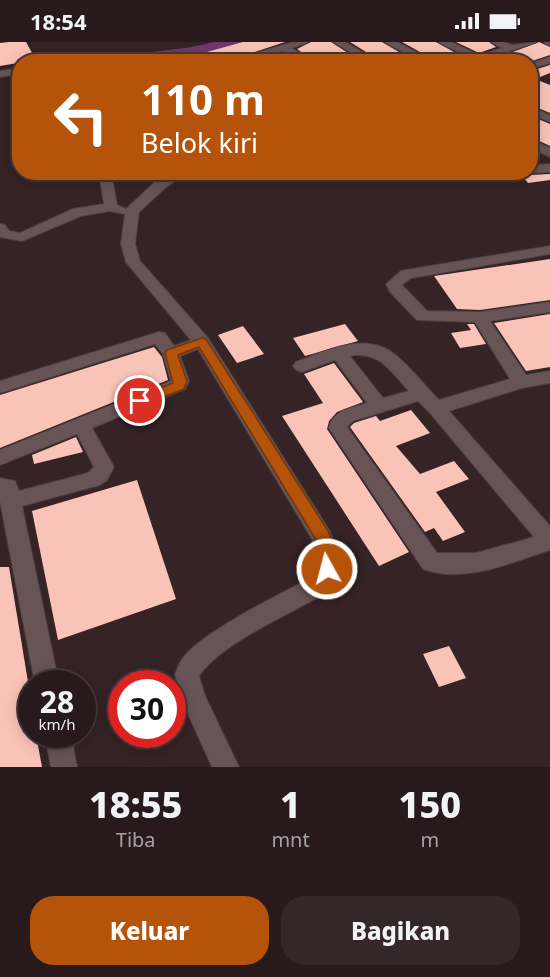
<!DOCTYPE html>
<html lang="id">
<head>
<meta charset="utf-8">
<style>
	body { margin:0; font-family:"Noto Sans",sans-serif; background:#342729; color:#f1f3f6; height:100vh; display:flex; flex-direction:column; font-size:22px; white-space:nowrap }
	* { box-sizing:border-box; margin:0 }
	p { font-size:20px; color:#a5a1a3 }
	.icon { flex:none; width:33px; height:33px; fill:none; stroke:currentColor; stroke-width:2; stroke-linecap:round; stroke-linejoin:round }
	.map { position:relative; height:725px; overflow:hidden }
	.sheet { display:flex; flex-direction:column; background:#281a1c; flex:1 }
	.sheet>* { flex:none }
	.top-card { position:absolute; left:12px; top:12px; width:526px; height:126px; border-radius:24px; box-shadow:0 3px 15px #0003,0 0 0 2px #44383b; background:#b45309; color:#fff; overflow:hidden }
	.speed { position:absolute; left:18px; top:628px; display:flex; gap:12px; font-size:30px; font-weight:700; text-align:center }
	.speed>* { display:grid; place-content:center; width:78px; height:78px; border-radius:50%; background:#281a1c; box-shadow:0 3px 15px #0003,0 0 0 2px #44383b; line-height:1 }
	.speed small { font-size:15px; font-weight:400 }
	.speed .limit { border:9px solid #d22; background:#fff; color:#111 }
	.pin { position:absolute; display:grid; place-items:center; width:51px; height:51px; color:#fff; margin:-26px; border:3px solid #fff; border-radius:50%; box-shadow:0 2px 6px #0007 }
	.me { position:absolute; width:66px; margin:-33px; rotate:353deg; stroke-linejoin:round; filter:drop-shadow(0 0 4px #0008) }
	.turn { display:flex; align-items:center; gap:21px; height:126px; padding:0 30px; font-size:27px }
	.turn .icon { width:78px; height:78px; stroke-width:2.5 }
	.turn b { display:block; font-size:42px; line-height:51px }
	.eta { display:flex; justify-content:space-evenly; align-items:center; height:102px; text-align:center }
	.eta b { font-size:36px; font-weight:800; line-height:42px }
	.primary-button { display:flex; gap:12px; margin-top:auto; padding:12px 30px }
	.primary-button a { flex:1; height:69px; border-radius:24px; background:#b45309; color:#fff; font-size:24px; font-weight:800; line-height:69px; text-align:center }
	.primary-button a+a { background:#342729; color:#f1f3f6 }
	.status { display:flex; justify-content:space-between; align-items:center; height:42px; padding:0 30px; background:#281a1c; direction:ltr }
	.status svg { height:16px; fill:currentColor }
	.map>svg:first-child { display:block }
	.lines { fill:none; stroke-linecap:round; stroke-linejoin:round }
	.river { fill:#73386b; fill-rule:evenodd }
	.building { fill:#fac3b8 }
	.minor-casing { stroke:#4d3f41; stroke-width:2 }
	.minor { fill:#685455; fill-rule:evenodd }
	.route { fill:#b45309; stroke:#753606; stroke-width:1.5 }
</style>
</head>
<body>
<div class="status"><b>18:54</b><svg viewBox="0 0 49 12"><path d="M0 12V9h3v3zM5 12V6h3v6zM10 12V3h3v9zM15 12V0h3v12zM26 1h20v11H26zM47 4h2v5h-2z"/></svg></div>
<div class="map">
<svg width="550" height="725" viewBox="0 0 550 725">
	<rect width="100%" height="100%" fill="#352325"/>
	<g class="lines">
		<polygon class="river" points="214,0 245,0 242,4 192,17 169,20 110,20 112,16 119,14 192,5"/>
	</g>
	<g class="building">
		<polygon points="9,0 26,0 36,18 0,24 0,1"/>
		<polygon points="243,0 285,0 224,20 192,20 198,17 196,13"/>
		<polygon points="311,0 331,0 362,20 315,20 297,7"/>
		<polygon points="350,0 382,0 416,20 382,20"/>
		<polygon points="402,0 436,0 472,20 438,20"/>
		<polygon points="456,0 489,0 496,5 479,11"/>
		<polygon points="539,0 550,5 550,13 529,20 494,20 492,18"/>
		<polygon points="283,11 295,20 254,20"/>
		<polygon points="550,23 550,31 535,37 550,43 550,71 531,63 531,29"/>
		<polygon points="531,74 550,82 550,104 531,95"/>
		<polygon points="519,130 528,130 531,133 550,132 550,138 528,141"/>
		<polygon points="550,217 550,258 480,268 457,267 434,234"/>
		<polygon points="550,272 550,325 526,329 494,281"/>
		<polygon points="345,282 358,299 305,314 293,296"/>
		<polygon points="467,282 474,282 486,302 460,306 451,291 471,288"/>
		<polygon points="243,284 264,312 237,321 218,293"/>
		<polygon points="154,305 162,315 168,338 0,406 0,353"/>
		<polygon points="334,321 363,360 337,370 329,379 327,387 409,510 379,524 282,374 323,361 304,332"/>
		<polygon points="411,368 430,391 396,404 420,432 454,419 469,437 436,450 465,490 443,499 434,486 425,490 350,385 354,381 376,374 380,379"/>
		<polygon points="76,395 83,410 34,422 32,413"/>
		<polygon points="137,438 176,557 58,598 32,469"/>
		<polygon points="0,525 9,525 32,664 32,693 36,693 42,725 0,725"/>
		<polygon points="449,604 466,636 439,645 423,612"/>
	</g>
	<g class="lines">
		<g class="minor-casing">
			<g id="minor">
				<polygon points="293,0 309,0 292,6 313,20 300,20 283,9 244,20 226,20"/>
				<polygon points="333,0 345,0 380,20 367,20"/>
				<polygon points="384,0 397,0 436,20 422,20"/>
				<polygon points="438,0 451,0 479,13 502,6 491,0 504,0 512,3 537,0 487,17 492,20 478,20"/>
				<polygon points="544,0 550,0 550,3 546,2"/>
				<polygon points="191,12 196,15 194,17 159,20"/>
				<polygon points="550,15 550,21 531,27 531,21"/>
				<polygon points="20,26 20,32 0,35 0,29"/>
				<polygon points="531,65 550,73 550,80 531,72"/>
				<polygon points="531,97 550,106 550,115 531,106"/>
				<polygon points="550,122 550,130 531,131 530,130 531,123"/>
				<path d="M99 130H111L117 163 126 167 155 140 171 130H187L165 146 139 170 135 202 140 219 208 296 329 488C339 508 340 530 326 549 320 556 306 561 298 566 269 582 218 606 199 634L205 654 239 725H212L184 663 175 633C177 627 179 621 183 616 202 590 278 553 309 537 317 523 317 511 312 497L198 307 180 314 189 339 185 347 92 386 114 425 107 438 100 443 22 464 59 642H35L0 459V436L15 439 19 449 88 431 94 425 77 392 0 423V408L171 339 163 312 155 302 0 351V339L159 290 165 291 174 304 191 298 126 220 121 202 125 172 110 169 81 174 22 199 0 195V182L5 183 9 189 20 191 73 167 104 162Z"/>
				<path d="M550 204V212L411 236 402 243 427 269 480 270 550 260V270L490 279 526 333 550 329V341L522 346 449 369 550 484V508C510 521 465 542 423 527L329 386C332 368 352 366 367 361L335 318 302 330 296 328 293 324 296 320C323 310 362 291 390 309 405 318 426 345 439 358L510 337 475 280 417 278 390 250 386 242 401 229 406 228ZM355 313C382 312 391 330 409 349L383 356 350 314ZM418 359 430 371 534 495 476 511H437L347 385 353 379Z"/>
				<polygon points="45,693 71,693 77,725 51,725"/>
			</g>
		</g>
		<use href="#minor" class="minor"/>
	</g>
	<polygon class="route" points="202,296 206,297 328,489 337,511 333,532 327,534 321,532 319,527 320,511 315,496 199,305 178,313 187,339 184,347 140,364 133,359 135,356 173,341 165,311 167,308"/>
</svg>
<div class="speed"><div>28<small>km/h</small></div><div class="limit">30</div></div>
<div class="pin" style="left:140px;top:359px;background:#d93025"><svg class="icon" aria-label="arrive" viewBox="0 0 24 24"><path d="M6 21V4h12l-3 4 3 4H6"/></svg></div>
<svg class="me" style="left:327px;top:527px" viewBox="-20 -20 40 40"><circle r="17" fill="#b45309" stroke="#fff" stroke-width="3"/><path d="M0-11L8 9 0 5-8 9z" fill="#fff"/></svg>
<div class="top-card">
<div class="turn"><svg class="icon" aria-label="left" viewBox="0 0 24 24"><path d="M17 20v-9H6M10 6l-5 5 5 5"/></svg><div><b>110 m</b>Belok kiri</div></div>
</div>
</div>
<section class="sheet">
<div class="eta">
<div><b>18:55</b><p>Tiba</p></div>
<div><b>1</b><p>mnt</p></div>
<div><b>150</b><p>m</p></div>
</div>
<div class="primary-button"><a>Keluar</a><a>Bagikan</a></div>
</section>
</body>
</html>
